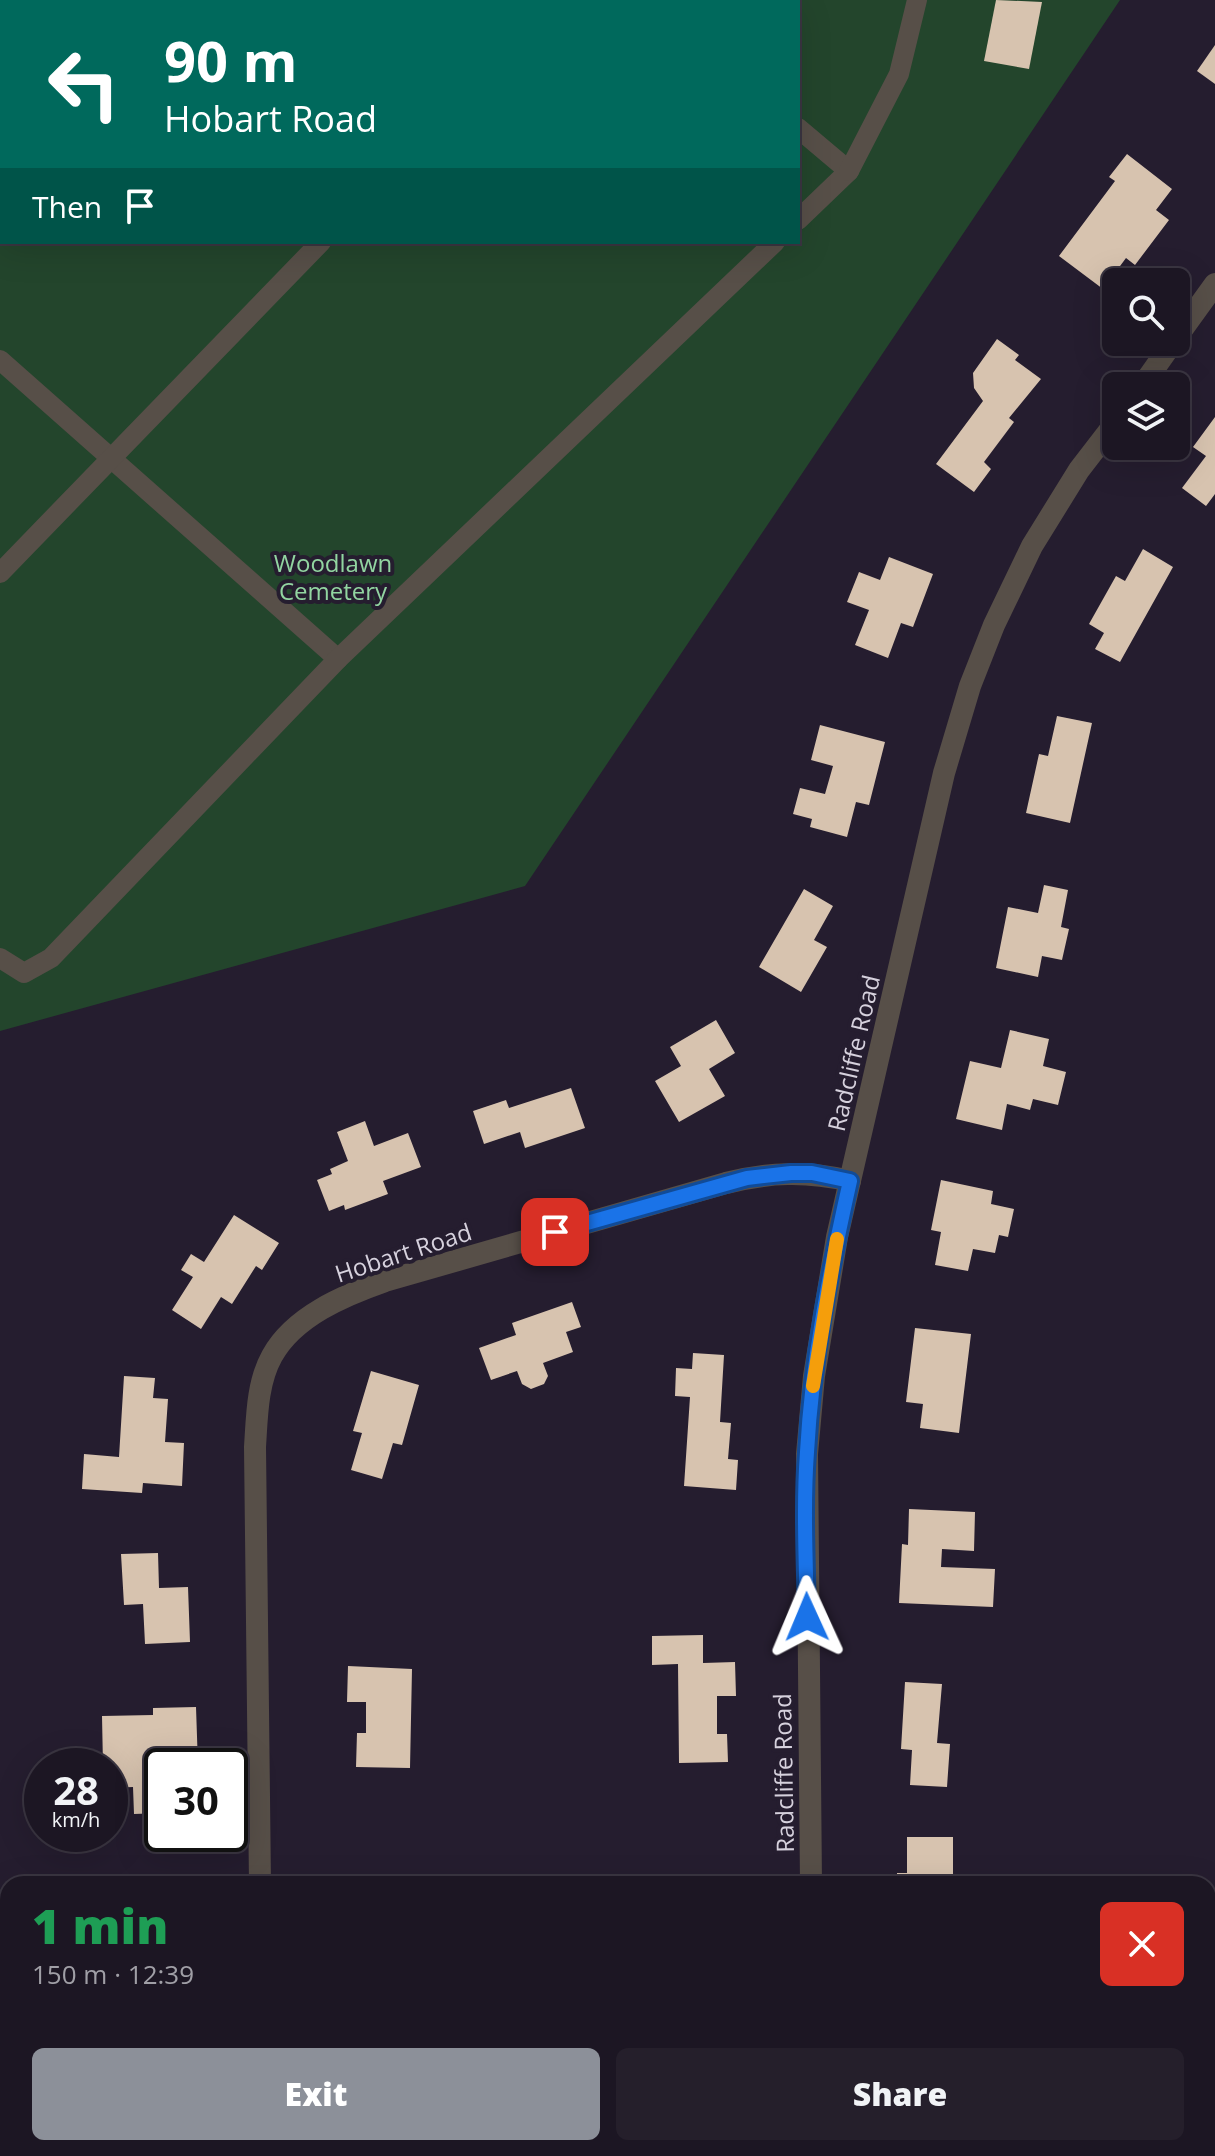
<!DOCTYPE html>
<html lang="en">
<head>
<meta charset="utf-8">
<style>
	body { margin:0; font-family:"Open Sans",sans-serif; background:#251f2b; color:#f1f3f6; height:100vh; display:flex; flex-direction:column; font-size:30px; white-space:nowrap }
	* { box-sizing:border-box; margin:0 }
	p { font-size:26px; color:#a09fa6 }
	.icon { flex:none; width:44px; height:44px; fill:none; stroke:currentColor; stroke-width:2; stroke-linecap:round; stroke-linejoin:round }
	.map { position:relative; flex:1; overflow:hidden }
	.drawer { position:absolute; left:0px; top:1876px; width:1216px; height:280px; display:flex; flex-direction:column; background:#1c1623; border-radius:24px 24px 0 0; box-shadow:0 8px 32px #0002,0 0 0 2px #3a3541 }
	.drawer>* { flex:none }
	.guide { position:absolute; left:0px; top:0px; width:800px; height:244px; box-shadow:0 8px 32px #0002,0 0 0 2px #3a3541; background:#00695c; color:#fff; overflow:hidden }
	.buttons { position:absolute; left:1102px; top:268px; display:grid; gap:16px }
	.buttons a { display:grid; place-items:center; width:88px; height:88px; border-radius:12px; background:#1c1623; box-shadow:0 8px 32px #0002,0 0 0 2px #3a3541; font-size:40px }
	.speed { position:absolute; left:24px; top:1748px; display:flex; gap:16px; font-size:40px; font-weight:700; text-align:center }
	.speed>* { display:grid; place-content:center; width:104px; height:104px; border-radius:50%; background:#1c1623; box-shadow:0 8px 32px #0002,0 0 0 2px #3a3541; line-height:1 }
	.speed small { font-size:20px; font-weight:400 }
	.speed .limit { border:4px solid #111; border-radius:12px; background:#fff; color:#111 }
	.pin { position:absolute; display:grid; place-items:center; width:68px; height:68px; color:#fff; margin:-34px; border-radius:16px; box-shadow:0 4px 12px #0006 }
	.me { position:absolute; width:88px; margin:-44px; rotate:359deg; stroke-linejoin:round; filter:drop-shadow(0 0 6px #0008) }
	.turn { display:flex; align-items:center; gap:28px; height:168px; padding:0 32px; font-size:36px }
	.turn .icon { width:104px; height:104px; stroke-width:2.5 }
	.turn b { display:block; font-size:56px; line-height:68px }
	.then { display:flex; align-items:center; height:76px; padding:0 32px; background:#0003; gap:16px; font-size:30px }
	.round { display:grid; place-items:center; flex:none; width:84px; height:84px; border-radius:12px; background:#251f2b }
	.overview { display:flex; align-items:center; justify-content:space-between; height:136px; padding:0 32px }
	h1 { font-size:48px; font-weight:800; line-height:60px; color:#1e9e55 }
	.primary-button { display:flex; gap:16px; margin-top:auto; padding:16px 32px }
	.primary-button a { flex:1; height:92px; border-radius:12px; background:#8c9099; color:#fff; font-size:32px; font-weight:800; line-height:92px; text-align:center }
	.primary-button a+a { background:#251f2b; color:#f1f3f6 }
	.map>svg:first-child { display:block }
	.green { fill:#23452c; fill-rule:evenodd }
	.building { fill:#d7c3af }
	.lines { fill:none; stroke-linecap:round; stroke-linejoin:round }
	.service { stroke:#574f48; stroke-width:20 }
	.minor { stroke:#574f48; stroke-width:22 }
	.route-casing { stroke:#114b97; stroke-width:20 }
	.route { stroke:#1a73e8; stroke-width:14 }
	.slow { stroke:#f59e0b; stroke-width:14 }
	.labels { text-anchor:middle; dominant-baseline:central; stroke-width:8; stroke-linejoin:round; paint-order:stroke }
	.park-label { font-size:24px; fill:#92d5a1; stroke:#251d2f }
	.street-label { font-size:24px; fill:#d6d1dd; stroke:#251d2f }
</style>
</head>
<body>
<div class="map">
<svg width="1215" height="2156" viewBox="0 0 1215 2156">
	<rect width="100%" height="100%" fill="#251d2f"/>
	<path class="green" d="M0 0H1120L525 886 0 1031ZM2 2H798V242H2Z"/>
	<g class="building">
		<polygon points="996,0 1042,2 1029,69 984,61"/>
		<polygon points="1215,45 1215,84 1197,71"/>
		<polygon points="1127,154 1172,189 1156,210 1169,220 1135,265 1126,258 1103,289 1059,256 1115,181 1109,177"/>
		<polygon points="997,339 1019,355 1015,360 1041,379 1009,418 1014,422 984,462 991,469 974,492 936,464 983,401 974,388 973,373"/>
		<polygon points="1215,417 1215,494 1206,506 1182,488 1206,456 1193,447"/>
		<polygon points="1143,549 1173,567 1120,662 1095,649 1104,633 1089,624 1116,576 1125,581"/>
		<polygon points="889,557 933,574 913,627 901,623 888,658 855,645 869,610 847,602 859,572 880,580"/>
		<polygon points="1057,716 1092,723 1070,823 1026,813 1039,754 1048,756"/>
		<polygon points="820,725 885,742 869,805 856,802 847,837 810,827 812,819 793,814 800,788 825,794 833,766 811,760"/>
		<polygon points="1044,885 1068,890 1061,927 1069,929 1062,960 1042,956 1038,977 996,968 1008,907 1038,913"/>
		<polygon points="804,889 833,906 814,940 827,947 801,992 759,967"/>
		<polygon points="716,1020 735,1053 709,1069 725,1096 679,1122 655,1081 681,1066 670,1047"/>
		<polygon points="1010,1030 1049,1039 1043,1066 1066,1072 1058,1105 1033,1099 1030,1110 1007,1104 1002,1130 956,1119 970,1061 1001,1068"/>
		<polygon points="571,1088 585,1128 525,1148 520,1132 484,1144 473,1111 506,1100 509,1108"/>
		<polygon points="365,1121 374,1146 408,1133 421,1167 383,1181 388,1194 345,1210 344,1205 329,1211 317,1180 332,1174 330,1169 348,1161 337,1132"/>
		<polygon points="941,1180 993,1191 991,1204 1014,1209 1008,1237 999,1235 995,1253 973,1249 968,1271 935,1265 941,1232 931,1230"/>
		<polygon points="234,1215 279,1243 262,1270 256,1266 232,1304 221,1297 201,1329 172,1310 193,1277 181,1270 191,1254 204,1262"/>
		<polygon points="572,1302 581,1327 566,1332 573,1352 543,1363 548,1376 544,1384 531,1389 522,1384 517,1371 491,1380 479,1348 516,1335 512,1323"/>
		<polygon points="915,1328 971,1334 959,1433 920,1428 923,1404 906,1402"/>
		<polygon points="693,1353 724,1355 720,1422 731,1423 728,1459 738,1460 736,1490 684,1486 690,1397 675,1396 676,1368 692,1369"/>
		<polygon points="371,1371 419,1385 402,1445 393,1443 382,1479 351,1470 362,1433 353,1431"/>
		<polygon points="124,1376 155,1378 153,1398 168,1399 165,1442 184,1443 182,1486 143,1483 142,1493 82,1489 84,1454 119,1457"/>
		<polygon points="909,1509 975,1512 974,1551 942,1549 941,1567 995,1569 993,1607 899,1603 902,1544 908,1545"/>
		<polygon points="158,1553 159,1588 188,1587 190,1642 145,1644 143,1604 124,1605 121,1554"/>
		<polygon points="703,1635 703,1663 735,1662 736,1696 717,1696 717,1734 727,1734 728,1762 679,1763 678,1664 652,1665 652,1636"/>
		<polygon points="348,1666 412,1669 410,1768 356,1767 357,1733 366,1733 366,1702 347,1702"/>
		<polygon points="905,1682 942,1684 937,1743 950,1744 947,1787 910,1785 912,1750 901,1749"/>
		<polygon points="196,1707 198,1766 162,1766 162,1813 134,1814 133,1787 110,1788 110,1766 103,1766 102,1716 153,1715 153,1708"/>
		<polygon points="907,1837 953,1837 953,1884 897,1884 897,1873 907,1873"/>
		<polygon points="3,1999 8,2000 8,2100 0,2104 0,2012"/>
	</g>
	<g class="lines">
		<g class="service">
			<polyline points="246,0 248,2"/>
			<polyline points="649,0 652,2"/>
			<polyline points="546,2 548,0"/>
			<polyline points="798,128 849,171 798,220"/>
			<polyline points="849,171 899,74 917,0"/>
			<polyline points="0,360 338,659"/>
			<polyline points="0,573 321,242"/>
			<polyline points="0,958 24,973 51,958 338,659 775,242"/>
		</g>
		<g class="minor">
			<polyline points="1176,338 1215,284"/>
			<polyline points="1142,386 1173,342"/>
			<path d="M260 1884 255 1447C257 1417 257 1383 272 1356 294 1316 345 1295 385 1281L726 1183C769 1172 807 1171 850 1181"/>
			<polyline points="811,1884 807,1454 814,1376 837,1237 944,773 970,686 994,625 1032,546 1079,470 1116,422"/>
			<polyline points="815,2148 815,2156"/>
			<polyline points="105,2156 126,2148"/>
		</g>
	</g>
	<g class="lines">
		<g class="route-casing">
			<path id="route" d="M555 1232 747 1178 791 1173H812L850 1181C830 1270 812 1360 807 1452 803 1507 806 1562 807 1617"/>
		</g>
		<use href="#route" class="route"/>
		<polyline class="slow" points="813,1386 837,1239"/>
	</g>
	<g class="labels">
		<g class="park-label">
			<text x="333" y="562">Woodlawn<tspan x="333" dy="28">Cemetery</tspan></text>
		</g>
		<g class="street-label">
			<text transform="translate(853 1053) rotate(-77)">Radcliffe Road</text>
			<text transform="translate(403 1252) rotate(-18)">Hobart Road</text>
			<text transform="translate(783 1773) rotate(-91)">Radcliffe Road</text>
		</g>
	</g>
</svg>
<div class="buttons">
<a><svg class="icon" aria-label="search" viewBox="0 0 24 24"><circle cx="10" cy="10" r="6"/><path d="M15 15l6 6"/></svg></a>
<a><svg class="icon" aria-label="layers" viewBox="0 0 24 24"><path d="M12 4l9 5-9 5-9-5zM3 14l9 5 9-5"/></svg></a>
</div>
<div class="speed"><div>28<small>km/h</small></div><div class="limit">30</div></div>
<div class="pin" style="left:555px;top:1232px;background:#d93025"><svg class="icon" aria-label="arrive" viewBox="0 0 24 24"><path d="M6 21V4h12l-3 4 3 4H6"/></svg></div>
<svg class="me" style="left:807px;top:1617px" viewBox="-20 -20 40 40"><path d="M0-17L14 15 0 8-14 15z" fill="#1a73e8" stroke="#fff" stroke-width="4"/></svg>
<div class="guide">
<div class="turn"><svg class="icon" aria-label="left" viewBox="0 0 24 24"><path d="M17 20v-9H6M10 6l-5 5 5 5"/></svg><div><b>90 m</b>Hobart Road</div></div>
<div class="then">Then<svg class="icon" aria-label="arrive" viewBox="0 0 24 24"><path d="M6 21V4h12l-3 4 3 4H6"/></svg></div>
</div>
<section class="drawer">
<div class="overview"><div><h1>1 min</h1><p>150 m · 12:39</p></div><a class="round" style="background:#d93025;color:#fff"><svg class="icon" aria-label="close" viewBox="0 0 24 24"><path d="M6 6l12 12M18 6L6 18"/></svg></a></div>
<div class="primary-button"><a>Exit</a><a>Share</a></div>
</section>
</div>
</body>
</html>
